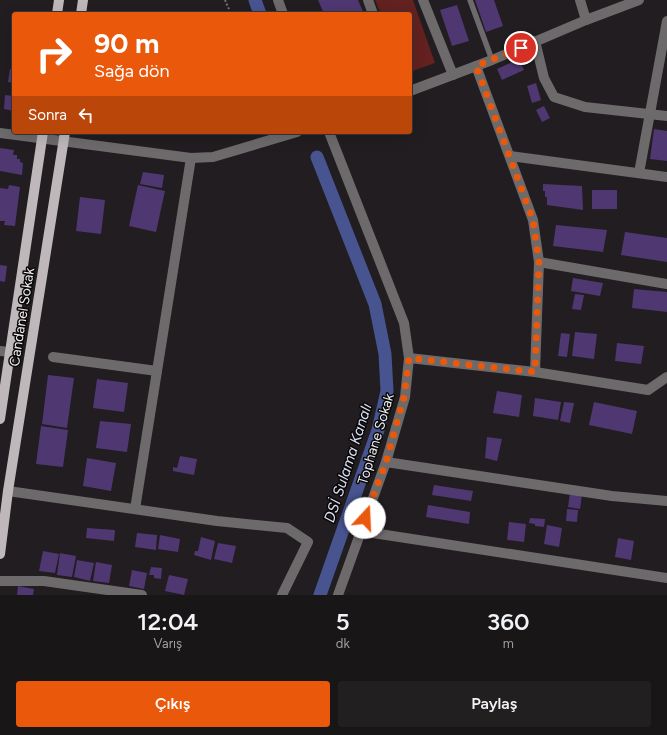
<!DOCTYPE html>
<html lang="tr">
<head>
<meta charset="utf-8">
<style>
	body { margin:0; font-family:Figtree,sans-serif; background:#221f21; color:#f1f3f6; height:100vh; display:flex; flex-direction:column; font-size:15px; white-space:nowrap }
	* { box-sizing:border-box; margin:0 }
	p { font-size:13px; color:#9f9fa2 }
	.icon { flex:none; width:22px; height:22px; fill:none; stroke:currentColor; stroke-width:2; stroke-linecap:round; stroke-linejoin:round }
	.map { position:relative; height:595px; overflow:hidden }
	.details { display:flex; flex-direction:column; background:#191618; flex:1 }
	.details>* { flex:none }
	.banner { position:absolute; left:12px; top:12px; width:400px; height:122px; border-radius:4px; box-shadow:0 4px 16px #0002,0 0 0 1px #373537; background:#ea580c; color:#fff; overflow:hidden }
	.pin { position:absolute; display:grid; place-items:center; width:34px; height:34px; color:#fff; margin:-17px; border:2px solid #fff; border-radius:50%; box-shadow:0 1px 4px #0007 }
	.me { position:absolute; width:44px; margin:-22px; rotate:20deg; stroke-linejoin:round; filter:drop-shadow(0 0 3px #0008) }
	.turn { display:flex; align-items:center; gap:14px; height:84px; padding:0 16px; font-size:18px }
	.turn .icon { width:52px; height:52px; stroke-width:2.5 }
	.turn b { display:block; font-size:28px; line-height:34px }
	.then { display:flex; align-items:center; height:38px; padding:0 16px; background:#0003; gap:8px; font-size:15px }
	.eta { display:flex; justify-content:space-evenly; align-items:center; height:68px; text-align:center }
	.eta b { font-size:24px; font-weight:600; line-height:28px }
	.button { display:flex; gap:8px; margin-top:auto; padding:8px 16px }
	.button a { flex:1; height:46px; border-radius:4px; background:#ea580c; color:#fff; font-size:16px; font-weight:600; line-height:46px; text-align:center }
	.button a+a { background:#221f21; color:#f1f3f6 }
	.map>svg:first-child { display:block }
	.green { fill:#63211f }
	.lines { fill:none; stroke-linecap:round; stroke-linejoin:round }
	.canal { stroke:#475490; stroke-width:13 }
	.building { fill:#4f3771 }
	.path { stroke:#767375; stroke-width:2; stroke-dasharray:2 2; stroke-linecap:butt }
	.lane { stroke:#6d6a6b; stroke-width:5.5 }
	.street { stroke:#6d6a6b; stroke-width:10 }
	.primary { stroke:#beb8ba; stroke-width:10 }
	.route { stroke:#ea580c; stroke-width:7; stroke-dasharray:0 12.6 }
	.labels { text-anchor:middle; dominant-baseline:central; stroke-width:3; stroke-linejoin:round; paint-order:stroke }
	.street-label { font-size:14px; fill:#f0edef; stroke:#090809 }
	.water-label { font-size:15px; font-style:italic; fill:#dbe0f3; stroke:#090809 }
</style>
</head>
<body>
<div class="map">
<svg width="667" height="595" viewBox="0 0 667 595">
	<rect width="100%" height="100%" fill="#211d20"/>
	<polygon class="green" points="375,0 413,0 435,63 410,72 410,14 381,14"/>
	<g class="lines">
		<g class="canal">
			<polyline points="255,0 260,14"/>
			<polyline points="317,157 375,304 385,354 387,391 378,430 320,595"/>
		</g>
	</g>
	<g class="building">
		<polygon points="318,0 358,0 364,14 324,14"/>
		<polygon points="475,0 494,0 503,26 486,32"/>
		<polygon points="457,5 469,41 452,46 440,10"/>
		<polygon points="519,59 524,70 502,80 497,69"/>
		<polygon points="10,69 14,69 14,83 8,82"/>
		<polygon points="536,83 541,100 532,103 527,86"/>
		<polygon points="5,95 14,96 14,111 4,109"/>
		<polygon points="544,106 550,118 542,122 536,110"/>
		<polygon points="654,129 667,131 667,161 650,159"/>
		<polygon points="0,148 14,150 13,155 17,155 17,159 20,159 20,162 23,163 22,175 0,171"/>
		<polygon points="143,172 164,175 162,188 140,184"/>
		<polygon points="543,184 582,186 583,210 547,205 547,197 545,197 545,191 543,191"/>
		<polygon points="9,185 20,187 15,226 4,225 5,221 0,221 0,188 8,189"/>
		<polygon points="138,185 165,191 156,232 129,226"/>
		<rect x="592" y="190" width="25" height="19"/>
		<polygon points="80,197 105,200 101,234 76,231"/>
		<polygon points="556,225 607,230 603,252 553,246"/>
		<polygon points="625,232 667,238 667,262 621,255"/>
		<polygon points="0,265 7,266 5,282 0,281"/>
		<polygon points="573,278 603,283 600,296 571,291"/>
		<polygon points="634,289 667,292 667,312 632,308"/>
		<polygon points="575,294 584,295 581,310 572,309"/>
		<polygon points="575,332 597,334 594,359 572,356"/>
		<polygon points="561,333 570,334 567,357 558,356"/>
		<polygon points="617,343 644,346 641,364 615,361"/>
		<polygon points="48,375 74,378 67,428 42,424"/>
		<polygon points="97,379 128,383 124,412 93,408"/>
		<polygon points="497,391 522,395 519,417 493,413"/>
		<polygon points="535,398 561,402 558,420 533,416"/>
		<polygon points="564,402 574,403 570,423 560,421"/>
		<polygon points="594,402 637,411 632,434 589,425"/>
		<polygon points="100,421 131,424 127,452 96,448"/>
		<polygon points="41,426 68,430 63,467 36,464"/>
		<polygon points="487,437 502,439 497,461 485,458"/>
		<polygon points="180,456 197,459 194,475 173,471 173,467 177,468"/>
		<polygon points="87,458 116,463 111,491 83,486"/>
		<polygon points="434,485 473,491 471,501 432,495"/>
		<polygon points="570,493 582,495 580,509 568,507"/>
		<polygon points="428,505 470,512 469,524 426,517"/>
		<polygon points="567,509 578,510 577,522 566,521"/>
		<polygon points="530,518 545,519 544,527 535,526 535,524 529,523"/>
		<polygon points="509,522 526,524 524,542 507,540"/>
		<polygon points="547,525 562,528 559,547 544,544"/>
		<polygon points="87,528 115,530 114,541 86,538"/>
		<polygon points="137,533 157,535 156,550 135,547"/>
		<polygon points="160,535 180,539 178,552 158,549"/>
		<polygon points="201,537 215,541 211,560 194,555 195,551 198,551"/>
		<polygon points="618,538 634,541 631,560 615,557"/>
		<polygon points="218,543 236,546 232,563 214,559"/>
		<polygon points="43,551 59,554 55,573 39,571"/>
		<polygon points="60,553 76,556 72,577 57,575"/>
		<polygon points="77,560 94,563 90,581 74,577"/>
		<polygon points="96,562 112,565 109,583 93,581"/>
		<polygon points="151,567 162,568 161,579 154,578 154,575 149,575"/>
		<polygon points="132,570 147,573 144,589 129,586"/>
		<polygon points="169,575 188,579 184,595 165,591"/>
		<polygon points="18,586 34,589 33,595 17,595"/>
	</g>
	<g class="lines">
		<polyline class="path" points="225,0 231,14"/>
		<polyline class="lane" points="470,0 492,60"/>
		<g class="street">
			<polyline points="278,0 283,14"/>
			<polyline points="368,0 373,14"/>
			<polyline points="423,0 453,75"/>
			<polyline points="580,0 586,20 639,0"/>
			<polyline points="535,41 544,78 554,97 585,107 667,116"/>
			<polyline points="476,66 533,220 539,262 535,372"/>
			<polyline points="410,91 492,60 586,20"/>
			<polyline points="329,132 404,323 409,358 405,397 386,462 338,595"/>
			<polyline points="0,133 191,158 213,157 297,132"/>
			<polyline points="510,156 667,177"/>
			<polyline points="639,173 667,21"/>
			<polyline points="539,262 667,284"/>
			<polyline points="0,351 9,352"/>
			<polyline points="53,357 157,371"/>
			<polyline points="409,358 535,372 648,390 667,377"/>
			<polyline points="386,462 612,496 667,501"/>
			<polyline points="8,491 217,521 287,528 308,542 282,595"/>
			<polyline points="135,509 191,158"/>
			<polyline points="360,531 667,578"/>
			<polyline points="0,581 44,581 142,595"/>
		</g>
		<g class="primary">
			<polyline points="57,14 59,0"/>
			<polyline points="81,14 83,0"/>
			<polyline points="0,419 43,132"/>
			<polyline points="0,554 8,491 65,132"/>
		</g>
	</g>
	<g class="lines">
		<polyline class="route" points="365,518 386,462 404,397 409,358 535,372 539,262 533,220 476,66 521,48"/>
	</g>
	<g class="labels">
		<g class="street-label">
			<text transform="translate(22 317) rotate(-81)">Candanel Sokak</text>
			<text transform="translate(376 439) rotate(-73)">Tophane Sokak</text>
		</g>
		<g class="water-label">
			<text transform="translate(348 463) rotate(-72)">DSİ Sulama Kanalı</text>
		</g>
	</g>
</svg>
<div class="pin" style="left:521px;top:48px;background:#d93025"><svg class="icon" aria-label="arrive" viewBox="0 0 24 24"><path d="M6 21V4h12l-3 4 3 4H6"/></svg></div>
<svg class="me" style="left:365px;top:518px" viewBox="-20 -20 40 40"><circle r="19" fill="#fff"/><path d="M0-13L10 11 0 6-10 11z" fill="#ea580c"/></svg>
<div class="banner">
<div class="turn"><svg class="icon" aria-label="right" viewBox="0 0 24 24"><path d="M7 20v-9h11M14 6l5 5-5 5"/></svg><div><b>90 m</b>Sağa dön</div></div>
<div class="then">Sonra<svg class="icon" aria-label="left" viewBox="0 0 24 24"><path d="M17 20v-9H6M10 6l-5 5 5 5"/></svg></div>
</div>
</div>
<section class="details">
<div class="eta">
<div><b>12:04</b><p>Varış</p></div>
<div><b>5</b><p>dk</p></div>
<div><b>360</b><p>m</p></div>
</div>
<div class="button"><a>Çıkış</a><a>Paylaş</a></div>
</section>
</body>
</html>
